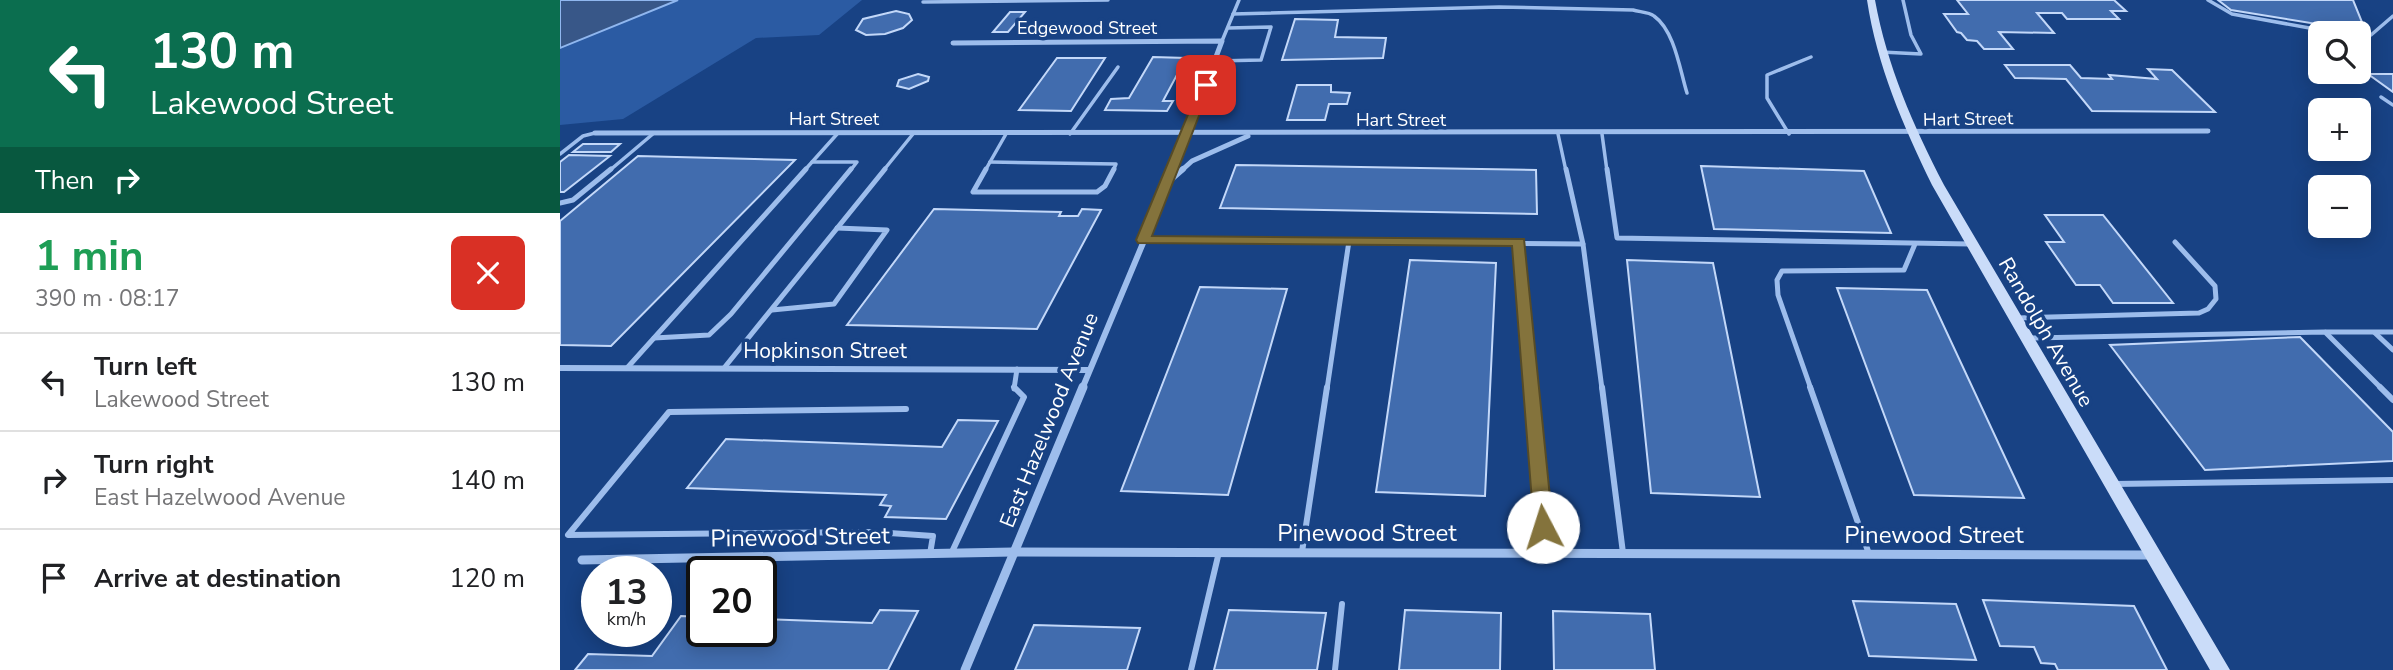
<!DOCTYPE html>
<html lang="en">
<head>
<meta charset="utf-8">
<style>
	body { margin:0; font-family:"Nunito Sans",sans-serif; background:#f2f2f2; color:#202124; height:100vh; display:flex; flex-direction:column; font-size:26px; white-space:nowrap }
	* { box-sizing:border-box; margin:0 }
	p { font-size:23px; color:#757577 }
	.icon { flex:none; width:38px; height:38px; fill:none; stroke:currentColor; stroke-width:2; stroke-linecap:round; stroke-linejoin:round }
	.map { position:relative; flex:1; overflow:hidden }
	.drawer { display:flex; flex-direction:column; background:#fff; width:560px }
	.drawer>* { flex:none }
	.top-card { background:#0b6e4f; color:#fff; overflow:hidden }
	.controls { position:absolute; left:1748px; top:21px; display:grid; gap:14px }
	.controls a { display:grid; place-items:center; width:63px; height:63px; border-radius:10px; background:#fff; box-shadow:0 4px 18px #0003; font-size:35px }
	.speed { position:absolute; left:21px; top:556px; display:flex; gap:14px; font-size:35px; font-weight:700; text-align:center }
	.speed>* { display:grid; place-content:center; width:91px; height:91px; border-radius:50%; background:#fff; box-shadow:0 4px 18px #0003; line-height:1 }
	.speed small { font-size:18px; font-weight:400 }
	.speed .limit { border:4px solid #111; border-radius:10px; background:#fff; color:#111 }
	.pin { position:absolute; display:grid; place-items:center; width:60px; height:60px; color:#fff; margin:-30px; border-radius:14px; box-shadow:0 4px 10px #0006 }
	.me { position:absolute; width:77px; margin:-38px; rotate:355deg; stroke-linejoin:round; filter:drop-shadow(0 0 5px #0008) }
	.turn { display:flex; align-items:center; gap:24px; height:147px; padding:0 35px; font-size:32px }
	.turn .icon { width:91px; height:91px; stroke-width:2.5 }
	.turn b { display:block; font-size:49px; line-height:60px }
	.then { display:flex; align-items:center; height:66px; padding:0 35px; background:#0003; gap:14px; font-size:26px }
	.round { display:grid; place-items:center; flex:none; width:74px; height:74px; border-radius:10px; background:#f2f2f2 }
	.headline { display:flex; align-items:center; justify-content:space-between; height:119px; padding:0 35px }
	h1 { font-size:42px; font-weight:700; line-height:52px; color:#1e9e55 }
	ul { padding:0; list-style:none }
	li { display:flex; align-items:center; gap:21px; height:98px; padding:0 35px; border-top:2px solid #e0e0e0 }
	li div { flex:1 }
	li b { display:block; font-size:26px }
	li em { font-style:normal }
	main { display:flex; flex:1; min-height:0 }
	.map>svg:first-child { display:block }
	.green { fill:#2b5ba3 }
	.water { fill:#385788; stroke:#90b7ef; stroke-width:2 }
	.building { fill:#416cae; stroke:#c3d8f9; stroke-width:2 }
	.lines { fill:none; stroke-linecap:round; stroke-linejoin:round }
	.service-far2 { stroke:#9dbdec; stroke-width:3.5 }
	.service-far1 { stroke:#9dbdec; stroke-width:5 }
	.service { stroke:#9dbdec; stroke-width:6 }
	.minor-far2 { stroke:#9dbdec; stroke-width:5 }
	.minor-far1 { stroke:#9dbdec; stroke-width:6 }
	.minor { stroke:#9dbdec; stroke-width:9 }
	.secondary { fill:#cadcf9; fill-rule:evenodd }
	.route { fill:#84733c; stroke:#564b27; stroke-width:2 }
	.labels { text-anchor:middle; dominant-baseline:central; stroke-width:7; stroke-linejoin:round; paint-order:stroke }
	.far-street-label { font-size:18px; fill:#fff; stroke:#184284 }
	.street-label { font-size:21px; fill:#fff; stroke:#184284 }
	.near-street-label { font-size:24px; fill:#fff; stroke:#184284 }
</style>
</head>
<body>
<main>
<section class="drawer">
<div class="top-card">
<div class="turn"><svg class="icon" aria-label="left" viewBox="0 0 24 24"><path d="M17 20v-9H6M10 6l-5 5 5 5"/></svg><div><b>130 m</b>Lakewood Street</div></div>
<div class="then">Then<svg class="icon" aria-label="right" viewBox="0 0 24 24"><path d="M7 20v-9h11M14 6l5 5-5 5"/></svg></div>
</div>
<div class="headline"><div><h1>1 min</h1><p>390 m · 08:17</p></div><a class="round" style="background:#d93025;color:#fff"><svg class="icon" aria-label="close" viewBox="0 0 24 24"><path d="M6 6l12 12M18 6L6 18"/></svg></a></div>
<ul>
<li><svg class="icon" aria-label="left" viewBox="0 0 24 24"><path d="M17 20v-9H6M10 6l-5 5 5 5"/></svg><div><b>Turn left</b><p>Lakewood Street</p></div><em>130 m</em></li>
<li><svg class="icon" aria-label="right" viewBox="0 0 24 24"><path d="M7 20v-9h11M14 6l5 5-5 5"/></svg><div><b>Turn right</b><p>East Hazelwood Avenue</p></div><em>140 m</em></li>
<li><svg class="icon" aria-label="arrive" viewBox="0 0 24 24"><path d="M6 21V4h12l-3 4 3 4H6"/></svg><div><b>Arrive at destination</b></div><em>120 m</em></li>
</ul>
</section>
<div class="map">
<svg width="1833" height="670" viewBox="0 0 1833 670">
	<rect width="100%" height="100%" fill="#184284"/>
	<polygon class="green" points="118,0 302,0 259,35 196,38 63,119 0,125 0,48"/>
	<polygon class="water" points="0,0 118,0 0,48"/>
	<g class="building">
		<polygon points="1397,0 1554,0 1566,11 1551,11 1559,19 1507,19 1502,13 1477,13 1494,33 1439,32 1453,49 1424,49 1417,41 1407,40 1401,33 1397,32 1384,14 1408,14"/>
		<polygon points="1658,0 1793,0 1806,32 1671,10"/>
		<polygon points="336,11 349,14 352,20 343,28 325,34 306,35 296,30 303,19"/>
		<polygon points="450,12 465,12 448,32 433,32"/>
		<polygon points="735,19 778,20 775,37 826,38 823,58 722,60"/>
		<polygon points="593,57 626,58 603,101 613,101 607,111 545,110 551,99 569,98"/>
		<polygon points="497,58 545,58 511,111 459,110"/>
		<polygon points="1445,65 1510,65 1521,78 1552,79 1549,75 1597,79 1588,69 1612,70 1655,112 1532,111 1506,79 1455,78"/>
		<polygon points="358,74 369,77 368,81 349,89 337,86 339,80"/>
		<polygon points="1808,74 1833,74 1833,92"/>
		<polygon points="737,85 771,85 771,92 790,93 787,104 769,104 765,120 727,120"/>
		<polygon points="23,144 60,144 51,152 13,152"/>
		<polygon points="9,155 50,156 4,192 0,192 0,162"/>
		<polygon points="78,156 235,160 51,346 0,345 0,221"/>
		<polygon points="676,165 976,170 977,214 660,208"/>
		<polygon points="1141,166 1304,171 1331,233 1154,229"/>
		<polygon points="374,209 501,212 499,216 518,216 522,209 541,210 477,329 287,325"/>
		<polygon points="1485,215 1543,215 1613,303 1553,303 1540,285 1516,285 1486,242 1504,242"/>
		<polygon points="850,260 936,263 925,496 816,492"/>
		<polygon points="1067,260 1153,263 1200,497 1091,493"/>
		<polygon points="640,287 727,289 668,495 561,491"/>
		<polygon points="1277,288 1367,290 1464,498 1354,495"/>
		<polygon points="1740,337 1833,432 1833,461 1645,470 1550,345"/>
		<polygon points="398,420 438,421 386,519 325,517 331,506 320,505 326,495 127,488 166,439 382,447"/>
		<polygon points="1423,600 1574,606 1607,670 1498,670 1495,664 1481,663 1474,647 1440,646"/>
		<polygon points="1293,601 1396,604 1416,660 1309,656"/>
		<polygon points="320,610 358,611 328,670 15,670 28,654 92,656 121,616 142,617 142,632 201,632 201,619 312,623"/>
		<polygon points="669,610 766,613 757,670 654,670"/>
		<polygon points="845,610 941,613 940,670 839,670"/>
		<polygon points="993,611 1090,614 1095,670 994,670"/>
		<polygon points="474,625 580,628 567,670 455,670"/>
	</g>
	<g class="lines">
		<g class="service-far2">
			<polyline points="1648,0 1672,14 1777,33"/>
			<polyline points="363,2 548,0"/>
			<path d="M673 14 939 7 1073 10C1079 12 1089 12 1094 16 1115 31 1120 71 1127 93"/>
			<polyline points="1799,35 1811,35 1833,16"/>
			<polyline points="662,41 679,0"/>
			<polyline points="1321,52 1361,54 1351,35 1343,0"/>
			<polyline points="655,61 701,60 711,27 668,28"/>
			<polyline points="1821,97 1833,105"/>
			<polyline points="510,134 558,67"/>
			<polyline points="998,134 1006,171"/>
			<polyline points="1042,134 1047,171"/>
			<polyline points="1229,134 1207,98 1207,75 1251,57"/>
			<polyline points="0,154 23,136 35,133"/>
			<polyline points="252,162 297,162 290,171"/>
			<polyline points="430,162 556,164 553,171"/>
			<polyline points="430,162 446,134"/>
			<polyline points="49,171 94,133"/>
			<polyline points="244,171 278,133"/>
			<polyline points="323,171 353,134"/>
			<polyline points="425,171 430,162"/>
		</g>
		<g class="service-far1">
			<polyline points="426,169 413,192 537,192 545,186 554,169"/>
			<polyline points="1006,169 1023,244 1042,389"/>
			<polyline points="1047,169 1057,238 1410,244"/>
			<polyline points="0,203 13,200 51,169"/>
			<polyline points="583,240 1023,244"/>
			<polyline points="959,242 971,389"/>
			<polyline points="212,310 274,304 327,230 277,228"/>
			<polyline points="1457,318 1639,313 1648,309 1656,299 1655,286 1615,242"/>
			<polyline points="1766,332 1833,332"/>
			<polyline points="1815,333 1833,350"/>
			<polyline points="94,338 149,335 171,314 291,169"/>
			<polyline points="1469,338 1765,332 1822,389"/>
			<polyline points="67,368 246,169"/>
			<polyline points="164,368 325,169"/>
			<polyline points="454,389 457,369"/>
			<polyline points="767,389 789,241"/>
			<polyline points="1251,389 1218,295 1217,280 1222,271 1344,270 1355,244"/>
		</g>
		<g class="service">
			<polyline points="971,387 985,553"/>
			<polyline points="1042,387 1063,553"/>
			<polyline points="1250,387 1309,554"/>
			<polyline points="1820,387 1833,400"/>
			<polyline points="346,409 109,412 8,535 315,532 373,536 370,554"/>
			<polyline points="1554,484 1833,480"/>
			<polyline points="742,552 767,387"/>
			<polyline points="391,554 464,397 454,387"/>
			<polyline points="631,670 659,552"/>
			<polyline points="775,670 782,604"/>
		</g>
		<g class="minor-far2">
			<polyline points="393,43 662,41 613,171"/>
			<polyline points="35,133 1648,131"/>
			<polyline points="621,171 632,161 688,136"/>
		</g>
		<g class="minor-far1">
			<polyline points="608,182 623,169"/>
			<polyline points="0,368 529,370"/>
			<polyline points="522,389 614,169"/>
		</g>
		<g class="minor">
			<polyline points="22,560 453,552 1591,555"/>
			<polyline points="405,670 523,387"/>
		</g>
		<path class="secondary" d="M1307 0H1315C1327 66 1353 125 1384 185L1670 670H1650L1372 185C1343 125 1317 66 1307 0Z"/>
	</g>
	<polygon class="route" points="641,83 651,85 592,236 964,239 993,527 990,532 977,532 974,527 952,246 578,243 576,240"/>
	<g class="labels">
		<g class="far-street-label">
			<text x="527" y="28">Edgewood Street</text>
			<text x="274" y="119">Hart Street</text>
			<text transform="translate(1408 119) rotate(-1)">Hart Street</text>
			<text x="841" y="120">Hart Street</text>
		</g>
		<g class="street-label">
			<text transform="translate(1486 332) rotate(60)">Randolph Avenue</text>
			<text x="265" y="351">Hopkinson Street</text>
			<text transform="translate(489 420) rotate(-68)">East Hazelwood Avenue</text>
		</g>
		<g class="near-street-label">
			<text x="807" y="533">Pinewood Street</text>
			<text x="1374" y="535">Pinewood Street</text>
			<text transform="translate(240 537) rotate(-1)">Pinewood Street</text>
		</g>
	</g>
</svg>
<div class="controls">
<a><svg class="icon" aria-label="search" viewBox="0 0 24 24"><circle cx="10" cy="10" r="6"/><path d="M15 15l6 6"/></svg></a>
<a>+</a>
<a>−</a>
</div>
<div class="speed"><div>13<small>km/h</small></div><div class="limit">20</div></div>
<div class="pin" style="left:646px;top:85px;background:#d93025"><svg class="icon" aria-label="arrive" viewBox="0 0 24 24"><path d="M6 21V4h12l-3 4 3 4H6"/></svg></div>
<svg class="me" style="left:983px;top:527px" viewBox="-20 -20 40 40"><circle r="19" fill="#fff"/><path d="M0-13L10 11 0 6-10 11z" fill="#84733c"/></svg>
</div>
</main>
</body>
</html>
